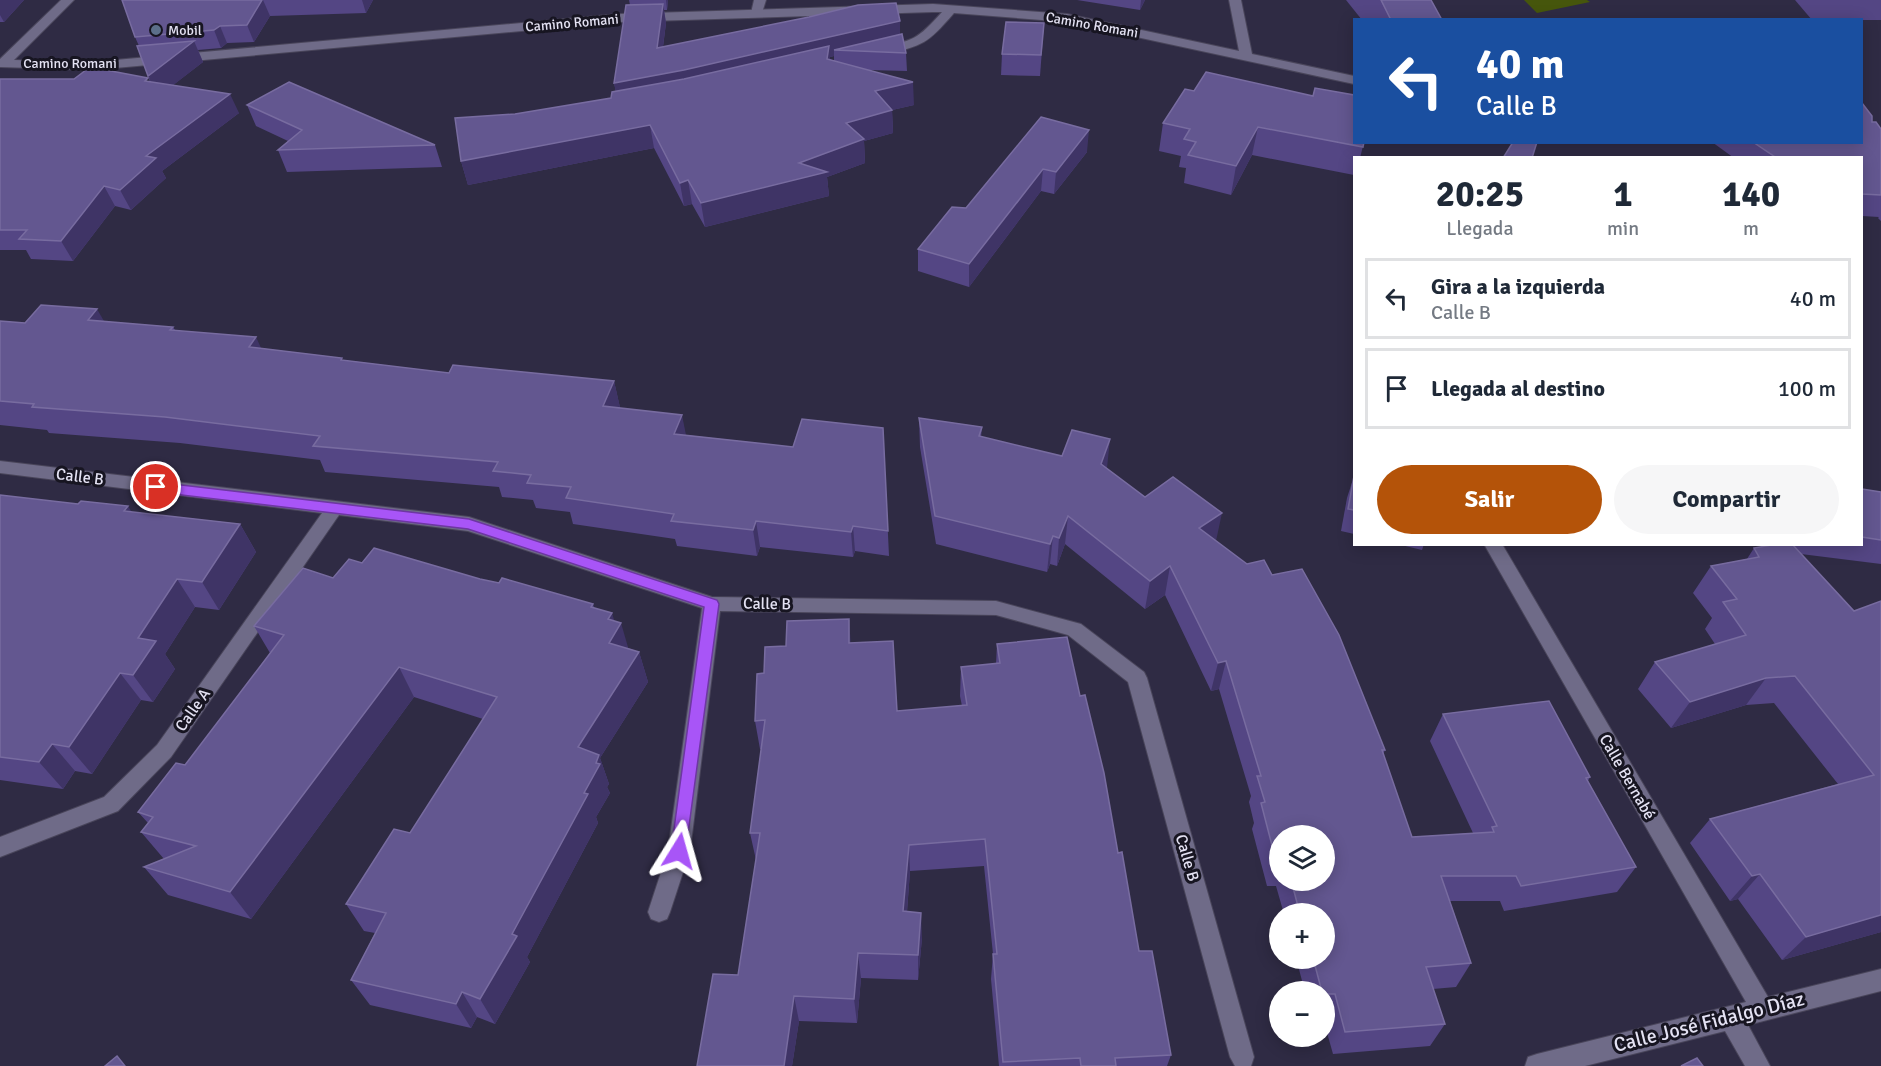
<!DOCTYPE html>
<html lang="es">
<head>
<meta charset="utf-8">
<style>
	body { margin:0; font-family:Signika,sans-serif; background:#f6f6f7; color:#1f2937; height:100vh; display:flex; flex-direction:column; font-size:22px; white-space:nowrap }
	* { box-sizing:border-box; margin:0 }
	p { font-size:20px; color:#747a83 }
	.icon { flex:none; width:33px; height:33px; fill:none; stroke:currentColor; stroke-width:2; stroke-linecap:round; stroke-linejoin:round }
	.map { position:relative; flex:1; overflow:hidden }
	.panel { position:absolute; left:1353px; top:156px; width:510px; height:390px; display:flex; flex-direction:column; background:#fff; border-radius:0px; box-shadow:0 3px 15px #0003 }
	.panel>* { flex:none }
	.banner { position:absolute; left:1353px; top:18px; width:510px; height:126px; border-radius:0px; box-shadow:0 3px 15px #0003; background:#1a4fa0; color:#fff; overflow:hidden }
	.tools { position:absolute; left:1269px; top:825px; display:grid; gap:12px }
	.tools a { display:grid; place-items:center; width:66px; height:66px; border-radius:50%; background:#fff; box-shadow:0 3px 15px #0003; font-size:30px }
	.pin { position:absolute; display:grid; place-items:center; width:51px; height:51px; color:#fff; margin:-26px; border:3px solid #fff; border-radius:50%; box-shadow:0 2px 6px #0007 }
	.me { position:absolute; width:66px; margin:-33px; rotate:8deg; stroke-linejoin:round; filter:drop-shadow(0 0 4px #0008) }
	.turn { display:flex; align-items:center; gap:21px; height:126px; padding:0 24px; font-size:27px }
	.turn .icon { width:78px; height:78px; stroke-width:2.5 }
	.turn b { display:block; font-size:42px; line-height:51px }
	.eta { display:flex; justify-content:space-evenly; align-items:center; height:102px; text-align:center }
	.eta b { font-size:36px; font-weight:700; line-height:42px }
	.button { display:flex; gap:12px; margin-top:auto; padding:12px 24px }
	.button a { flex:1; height:69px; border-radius:36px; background:#b45309; color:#fff; font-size:24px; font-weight:700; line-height:69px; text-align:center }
	.button a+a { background:#f6f6f7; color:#1f2937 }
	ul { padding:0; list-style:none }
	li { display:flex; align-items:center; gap:18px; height:81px; margin:0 12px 9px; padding:0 12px; border:3px solid #e0e1e3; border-radius:0px }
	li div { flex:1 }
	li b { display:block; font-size:22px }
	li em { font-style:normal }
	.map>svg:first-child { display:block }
	.green { fill:#46560c }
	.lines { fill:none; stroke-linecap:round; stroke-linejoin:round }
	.service-casing { stroke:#49455a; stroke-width:2 }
	.minor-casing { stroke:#49455a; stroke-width:2 }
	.service { fill:#6f6b88; fill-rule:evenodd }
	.minor { fill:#6f6b88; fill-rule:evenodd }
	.wall { fill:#544684; fill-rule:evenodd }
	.shaded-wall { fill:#3f3466 }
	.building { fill:#635790; stroke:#786ca0; stroke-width:1.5 }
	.route { fill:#a855f7; stroke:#6d37a1; stroke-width:1.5 }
	.service-dot { fill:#5c6f8a; stroke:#171521; stroke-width:2 }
	.labels { text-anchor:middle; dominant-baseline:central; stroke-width:6; stroke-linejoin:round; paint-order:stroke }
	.far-street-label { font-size:14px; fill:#e4e2f3; stroke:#171521 }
	.far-poi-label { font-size:14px; fill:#e4e2f3; stroke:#171521; text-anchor:start }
	.street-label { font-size:16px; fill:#e4e2f3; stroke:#171521 }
	.near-street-label { font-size:20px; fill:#e4e2f3; stroke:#171521 }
</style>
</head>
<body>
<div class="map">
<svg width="1881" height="1066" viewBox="0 0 1881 1066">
	<rect width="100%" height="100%" fill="#2f2b44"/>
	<polygon class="green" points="1524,0 1587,0 1590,2 1537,13"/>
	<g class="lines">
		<g class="service-casing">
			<polygon id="service" points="754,0 766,0 761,16 757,17 751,13"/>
		</g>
		<g class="minor-casing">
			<g id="minor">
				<path d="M61 0H74L14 60 93 62 619 14 933 4 1067 14 1239 51 1229 0H1241L1252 54 1354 76V84L1067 22 954 13C926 45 924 45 883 55L879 54 877 51 879 48C914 40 917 40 942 12H933L619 22 93 70 0 67V59Z"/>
				<polygon points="0,461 469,517 712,597 996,601 1081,624 1144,672 1147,678 1254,1057 1251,1066 1235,1066 1230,1057 1128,682 1068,635 996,615 720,611 690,851 670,912 667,919 659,922 651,919 648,912 668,851 702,608 468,531 339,515 171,757 118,811 0,857 0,837 104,797 157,745 322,513 0,473"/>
				<polygon points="1484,544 1502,544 1768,997 1881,969 1881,991 1748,1025 1770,1066 1745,1066 1725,1031 1585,1066 1525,1066 1528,1057 1537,1054 1746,1002"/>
			</g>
		</g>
		<use href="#service" class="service"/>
		<use href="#minor" class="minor"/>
	</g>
	<g class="wall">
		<polygon points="0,0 24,0 4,22 0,22"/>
		<polygon points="122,0 373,0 366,13 270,16 254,42 227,43 221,48 198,50 203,62 173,85 239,113 162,171 166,178 131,210 115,206 73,261 31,259 26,250 0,250 0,79 150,82 139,46 135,37"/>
		<path d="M629 0H668L667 10H664L666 23 663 47 900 35 906 53 907 71 868 70 914 105 892 110 893 133 864 141 865 163 827 177 829 196 705 227 692 204 684 206 654 148 468 185 461 161 515 114 611 98 616 92 614 83 630 5ZM834 56V61L830 59V57Z"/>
		<polygon points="1077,0 1145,0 1140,10"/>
		<polygon points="1346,0 1431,0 1442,20 1362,20"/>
		<polygon points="1795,0 1881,0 1881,20 1812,20"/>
		<polygon points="1044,23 1040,76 1001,75 1002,54"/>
		<polygon points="1185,89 1364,142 1360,158 1354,158 1354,175 1252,155 1231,195 1184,183 1186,168 1179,167 1181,156 1159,151 1163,123"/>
		<polygon points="247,105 435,145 442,167 287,172 278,150 288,141 256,126"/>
		<polygon points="1041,117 1087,152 1054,194 1041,191 969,287 918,271 918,249 966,208"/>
		<polygon points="1872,122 1881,129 1881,221 1878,218 1879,217 1862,216 1862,158 1734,158 1712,142 1862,142"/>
		<polygon points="0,321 25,323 104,322 173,327 175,330 261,348 343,360 449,373 614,381 620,408 686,435 793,447 883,428 889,556 855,551 853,557 760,547 757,556 677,546 675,539 573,524 570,512 536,508 533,500 502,497 499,487 325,472 320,460 180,443 49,433 47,430 0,425"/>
		<path d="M919 418 982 427 981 437 1106 469 1145 497 1216 541 1247 564 1272 575 1385 750 1383 754 1412 837 1473 833 1430 741 1443 714 1590 777 1588 781 1636 867 1617 892 1504 911 1500 901H1450L1471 963 1456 987 1433 989 1445 1024 1430 1046 1333 1054 1324 1022V992H1305L1296 958H1324V914H1284L1276 886H1267L1252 829 1254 823 1249 802 1251 796 1219 689 1211 691 1165 595 1145 609 1065 544 1057 566 1050 564 1047 572 936 544 920 447ZM1280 836 1324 880H1280Z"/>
		<polygon points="1354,476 1354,534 1341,531 1347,498"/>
		<polygon points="1862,489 1881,540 1881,564 1801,554 1854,611 1881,601 1881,932 1782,960 1738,899 1730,901 1690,843 1710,819 1838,784 1774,703 1746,705 1671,728 1638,689 1655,662 1715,644 1705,629 1712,618 1693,593 1711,566 1747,559 1754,548 1777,544 1862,544"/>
		<polygon points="0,495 131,512 240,524 256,552 219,610 195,607 165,654 175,669 153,702 141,700 92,774 75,771 63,789 0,780"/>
		<polygon points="1397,544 1424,544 1422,550"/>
		<polygon points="362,563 480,579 593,604 594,608 614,621 628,648 639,652 648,682 600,758 609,784 607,787 610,793 596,817 598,823 527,957 530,962 495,1024 477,1017 471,1028 370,1005 351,980 375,933 364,931 346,904 410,833 483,719 414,697 251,919 168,895 144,867 164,859 141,832 148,823 138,812 185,765 270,653 254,626 333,578"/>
		<polygon points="851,643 897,711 962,706 960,696 961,667 996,664 997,644 1080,696 1118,853 1139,951 1171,1055 1167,1066 999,1066 991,979 993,954 984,866 910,871 907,912 922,938 918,980 861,978 857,1023 799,1021 792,1066 697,1066 738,975 756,860 750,833 761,749 760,749 755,721 764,673"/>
	</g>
	<g class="shaded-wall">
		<polygon points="0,0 24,0 4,22 0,15"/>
		<polygon points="262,0 263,0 270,16 254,42 247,25"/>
		<polygon points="362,0 373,0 366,13"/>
		<polygon points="666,0 668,0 667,10"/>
		<polygon points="1141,0 1145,0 1140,10"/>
		<polygon points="663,4 666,23 660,68 657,48"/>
		<polygon points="900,21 900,41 834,50 834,56 830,57 831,69 618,103 614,83"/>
		<polygon points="220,26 227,43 221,48 214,30"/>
		<polygon points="194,41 203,62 158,97 148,76"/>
		<polygon points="913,82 914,105 892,110 893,133 864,141 865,163 827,177 829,196 705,227 701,203 799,163 846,123 875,91"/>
		<polygon points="230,94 239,113 162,171 166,178 131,210 120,190 146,156"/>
		<polygon points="650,125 654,148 468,185 461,161"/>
		<polygon points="1258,127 1252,155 1231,195 1236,166"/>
		<polygon points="1089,130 1087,152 1054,194 1056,172"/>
		<polygon points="1043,169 1041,191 969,287 969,264"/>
		<polygon points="688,180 692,204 684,206 680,183"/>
		<polygon points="104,186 115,206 73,261 61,241"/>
		<polygon points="97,309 112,335 88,320"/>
		<polygon points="256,337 268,363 249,347"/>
		<polygon points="614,381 620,407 610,432 603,406"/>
		<polygon points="682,415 687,440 674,434"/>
		<polygon points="1110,439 1107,468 1097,493 1101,464"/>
		<polygon points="128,506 146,535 124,511"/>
		<polygon points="1222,513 1216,541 1199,528"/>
		<polygon points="1068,516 1065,544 1057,566 1059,538"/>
		<polygon points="756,521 760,547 757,556 753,530"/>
		<polygon points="240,524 256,552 219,610 202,582"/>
		<polygon points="853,526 855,551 853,557 851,532"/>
		<polygon points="1053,536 1050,564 1047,572 1050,544"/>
		<polygon points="1170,566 1165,595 1145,609 1150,581"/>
		<polygon points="177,579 195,607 165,654 175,669 153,702 133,675 138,638"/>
		<polygon points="612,613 617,630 621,623 630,654 609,643 608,619"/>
		<polygon points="849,619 851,648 849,643"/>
		<polygon points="639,652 648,682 600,758 609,784 607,787 610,793 596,817 598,823 527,957 530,962 495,1024 480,999 584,793 578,747"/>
		<polygon points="1226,661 1219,689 1211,691 1218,663"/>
		<polygon points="399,667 414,697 251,919 230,892"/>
		<polygon points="120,673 141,700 92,774 69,747"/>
		<polygon points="1766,678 1746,705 1671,728 1690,702"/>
		<polygon points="52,744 75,771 63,789 39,762"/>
		<polygon points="909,845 910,871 905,937 903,911"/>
		<polygon points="1760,874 1738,899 1730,901 1752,876"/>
		<polygon points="921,913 922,938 918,980 918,955"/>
		<polygon points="1881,915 1881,932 1782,960 1806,937"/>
		<polygon points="858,953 861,978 857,1023 854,999"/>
		<polygon points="462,992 477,1017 471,1028 456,1004"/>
		<polygon points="794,996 799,1021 792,1066 784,1066"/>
	</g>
	<g class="building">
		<polygon points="122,0 262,0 247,25 220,26 214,30 135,37"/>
		<polygon points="1381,0 1431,0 1442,20 1391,20"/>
		<polygon points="896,3 900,21 684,70 614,83 626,5 663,4 657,48 809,17 858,5"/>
		<polygon points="1006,22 1044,23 1041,55 1002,54"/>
		<polygon points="902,34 906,53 834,50"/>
		<polygon points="194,41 148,76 137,46"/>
		<polygon points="829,46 827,59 913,82 875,91 892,110 846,123 864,139 799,163 827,172 701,203 688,180 680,183 650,125 461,161 455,118 515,114 611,98 612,92 684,79"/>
		<polygon points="90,67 148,78 145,81 230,94 146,156 156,158 120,190 104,186 61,241 19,239 27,230 0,230 0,79 74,79"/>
		<polygon points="1206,72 1313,96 1315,88 1354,95 1354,142 1364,142 1363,147 1258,127 1236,166 1188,155 1196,142 1184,139 1190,129 1163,123 1185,89 1194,91"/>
		<polygon points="289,82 435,145 278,150 302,130 247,105"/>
		<polygon points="1862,103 1872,116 1872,122 1876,122 1881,129 1881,195 1862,194 1862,158 1773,158 1775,157 1753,142 1862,142"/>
		<polygon points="1041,117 1089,130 1056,172 1043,169 969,264 918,249 952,207 966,208"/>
		<polygon points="1513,142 1537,142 1532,158 1503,158"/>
		<polygon points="41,305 97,309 88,320 173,327 170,330 256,337 249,347 342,358 341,360 449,373 453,365 614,381 603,406 682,415 674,434 793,447 802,419 883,428 888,531 853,526 851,532 756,521 753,530 671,521 674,514 566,498 571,487 527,483 531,475 493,471 498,462 313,446 320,436 165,417 32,407 34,404 0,401 0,321 25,323"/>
		<polygon points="919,418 982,427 979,436 1062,456 1072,430 1110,439 1101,464 1145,497 1173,477 1222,513 1199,528 1247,564 1264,560 1272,575 1302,569 1339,635 1385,750 1382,750 1412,837 1494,832 1492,827 1497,826 1443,714 1549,701 1590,777 1586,778 1636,867 1521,886 1516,876 1441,876 1471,963 1426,967 1445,1024 1345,1032 1335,994 1324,994 1324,992 1322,992 1313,958 1324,958 1324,914 1300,914 1291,880 1324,880 1324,836 1280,836 1280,861 1276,861 1261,803 1265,802 1257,776 1261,776 1226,661 1218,663 1170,566 1150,581 1068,516 1059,538 1053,536 1050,544 935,516"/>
		<polygon points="1354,476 1354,510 1348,509"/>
		<polygon points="1862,489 1881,492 1881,540 1862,537"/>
		<polygon points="0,495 78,504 81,501 128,506 124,511 240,524 202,582 177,579 138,638 156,641 133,675 120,673 69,747 52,744 39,762 0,757"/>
		<polygon points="1777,544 1792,544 1854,611 1881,601 1881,915 1806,937 1760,874 1752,876 1710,819 1874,775 1795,676 1766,678 1690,702 1655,662 1746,635 1723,602 1737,599 1711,566 1759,557 1754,548"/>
		<polygon points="374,548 480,579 499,583 502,578 593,604 591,607 612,613 608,619 621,623 609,643 639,652 578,747 599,755 596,763 600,764 584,793 588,794 512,934 517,936 480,999 462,992 456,1004 351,980 386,913 346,904 394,829 410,833 497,697 399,667 230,892 144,867 196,846 141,832 153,817 138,812 176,763 185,765 284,635 254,626 303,568 333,578 349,559 362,563"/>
		<polygon points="849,619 849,643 893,641 897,711 967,705 961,667 1000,663 997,644 1067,637 1080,696 1085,695 1104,773 1118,853 1122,852 1139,951 1152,951 1171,1055 1115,1058 1116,1066 1081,1066 1080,1058 1003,1062 993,954 997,954 985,839 909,845 903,911 921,913 918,955 858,953 854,999 794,996 784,1066 697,1066 713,974 738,975 760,833 750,833 765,720 755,721 757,674 764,673 765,647 786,646 787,621"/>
		<polygon points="117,1056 125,1066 105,1066"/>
		<polygon points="1697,1058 1703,1066 1681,1066"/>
	</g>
	<polygon class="route" points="156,482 469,519 717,600 719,604 685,856 679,858 673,856 671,851 704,607 468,529 156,492 149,487"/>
	<circle class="service-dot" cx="156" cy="30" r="6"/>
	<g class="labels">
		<g class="far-street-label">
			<text transform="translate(572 23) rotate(-5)">Camino Romani</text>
			<text transform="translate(1092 25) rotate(10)">Camino Romani</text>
			<text x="70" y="63">Camino Romani</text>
		</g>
		<g class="far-poi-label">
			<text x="168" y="30">Mobil</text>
		</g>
		<g class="street-label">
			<text transform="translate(80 477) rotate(7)">Calle B</text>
			<text transform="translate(767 604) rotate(1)">Calle B</text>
			<text transform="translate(193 710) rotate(-55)">Calle A</text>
			<text transform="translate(1627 777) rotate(60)">Calle Bernabé</text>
			<text transform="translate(1187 858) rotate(74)">Calle B</text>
		</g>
		<g class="near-street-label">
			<text transform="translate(1709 1022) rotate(-14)">Calle José Fidalgo Díaz</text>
		</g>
	</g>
</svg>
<div class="tools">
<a><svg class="icon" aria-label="layers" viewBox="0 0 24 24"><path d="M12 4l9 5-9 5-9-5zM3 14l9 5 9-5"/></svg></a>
<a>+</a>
<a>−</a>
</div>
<div class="pin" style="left:156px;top:487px;background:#d93025"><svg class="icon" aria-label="arrive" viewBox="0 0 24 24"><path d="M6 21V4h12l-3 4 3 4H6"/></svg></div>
<svg class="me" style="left:679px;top:851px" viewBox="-20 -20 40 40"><path d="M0-17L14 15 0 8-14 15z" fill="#a855f7" stroke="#fff" stroke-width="4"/></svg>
<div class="banner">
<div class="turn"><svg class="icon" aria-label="left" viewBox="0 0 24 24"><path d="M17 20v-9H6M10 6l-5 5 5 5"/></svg><div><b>40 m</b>Calle B</div></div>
</div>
<section class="panel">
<div class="eta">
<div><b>20:25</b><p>Llegada</p></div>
<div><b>1</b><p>min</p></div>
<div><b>140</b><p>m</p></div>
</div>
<ul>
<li><svg class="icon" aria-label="left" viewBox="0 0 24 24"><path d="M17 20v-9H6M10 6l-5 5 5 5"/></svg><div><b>Gira a la izquierda</b><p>Calle B</p></div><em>40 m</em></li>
<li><svg class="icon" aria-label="arrive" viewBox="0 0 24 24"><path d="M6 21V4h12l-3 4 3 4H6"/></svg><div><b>Llegada al destino</b></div><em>100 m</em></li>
</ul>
<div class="button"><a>Salir</a><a>Compartir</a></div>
</section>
</div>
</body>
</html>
